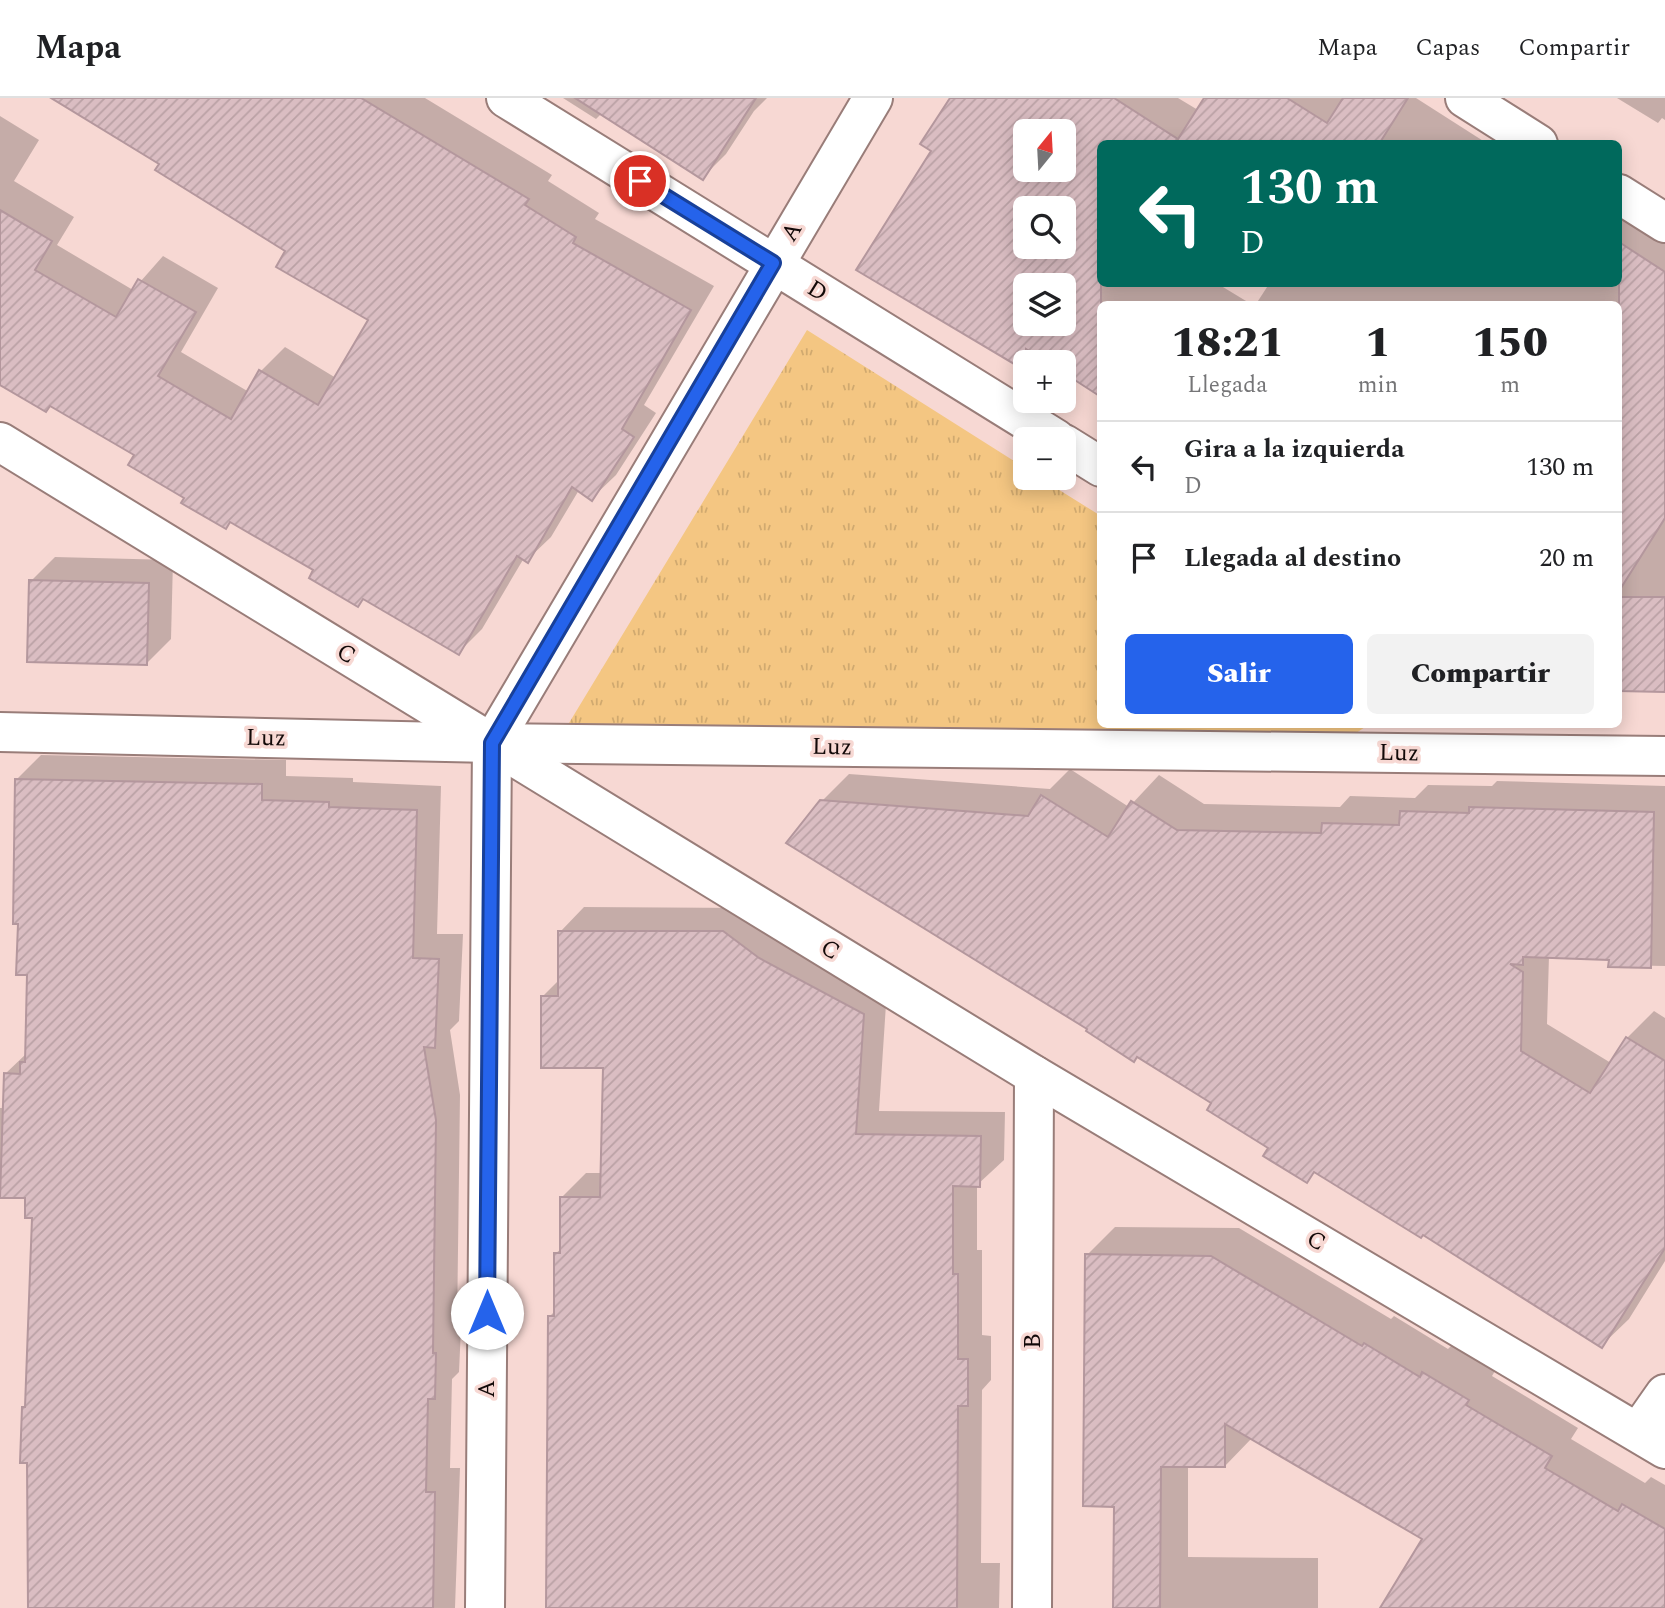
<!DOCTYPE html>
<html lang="es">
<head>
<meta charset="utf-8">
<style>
	body { margin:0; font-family:Spectral,serif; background:#f2f2f2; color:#202124; height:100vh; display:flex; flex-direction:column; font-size:26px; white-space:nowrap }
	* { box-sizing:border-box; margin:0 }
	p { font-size:23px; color:#757577 }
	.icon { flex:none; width:38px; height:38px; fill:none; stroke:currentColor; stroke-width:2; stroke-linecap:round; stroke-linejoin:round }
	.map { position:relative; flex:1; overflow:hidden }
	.details { position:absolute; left:1097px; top:203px; width:525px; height:427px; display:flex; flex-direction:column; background:#fff; border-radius:10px; box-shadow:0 4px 18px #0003 }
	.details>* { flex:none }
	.top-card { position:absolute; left:1097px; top:42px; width:525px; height:147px; border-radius:10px; box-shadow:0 4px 18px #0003; background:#00695c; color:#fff; overflow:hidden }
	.needle { width:46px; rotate:18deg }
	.controls { position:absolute; left:1013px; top:21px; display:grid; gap:14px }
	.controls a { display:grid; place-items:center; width:63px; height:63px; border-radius:10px; background:#fff; box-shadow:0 4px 18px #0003; font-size:35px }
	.pin { position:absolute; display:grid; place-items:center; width:60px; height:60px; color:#fff; margin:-30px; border:4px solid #fff; border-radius:50%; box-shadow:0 2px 7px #0007 }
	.me { position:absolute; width:77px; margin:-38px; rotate:0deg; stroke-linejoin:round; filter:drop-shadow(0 0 5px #0008) }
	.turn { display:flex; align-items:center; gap:24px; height:147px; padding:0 28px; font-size:32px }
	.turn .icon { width:91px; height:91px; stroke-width:2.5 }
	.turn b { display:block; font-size:49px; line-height:60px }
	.eta { display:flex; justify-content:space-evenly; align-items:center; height:119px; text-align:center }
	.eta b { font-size:42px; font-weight:800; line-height:49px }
	.primary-button { display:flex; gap:14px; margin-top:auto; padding:14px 28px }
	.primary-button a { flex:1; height:80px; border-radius:10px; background:#2563eb; color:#fff; font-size:28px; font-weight:800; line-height:80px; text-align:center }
	.primary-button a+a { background:#f2f2f2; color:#202124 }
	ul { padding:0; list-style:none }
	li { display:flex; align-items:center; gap:21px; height:91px; padding:0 28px; border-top:2px solid #e0e0e0 }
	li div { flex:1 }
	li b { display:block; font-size:26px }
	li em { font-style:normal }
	header { display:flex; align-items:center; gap:42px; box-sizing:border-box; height:98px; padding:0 35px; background:#fff; border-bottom:2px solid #e0e0e0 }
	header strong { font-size:33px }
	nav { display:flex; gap:38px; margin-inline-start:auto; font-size:24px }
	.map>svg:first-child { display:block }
	.park { fill:url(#park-tufts) }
	.shadow { fill:#0003; fill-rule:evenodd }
	.building { fill:url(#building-hatch); stroke:#b4979d; stroke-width:2; fill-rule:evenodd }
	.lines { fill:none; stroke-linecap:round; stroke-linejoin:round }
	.minor-casing { stroke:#997d79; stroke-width:42 }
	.tertiary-casing { stroke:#997d79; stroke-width:42 }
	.minor { stroke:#fff; stroke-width:38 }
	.tertiary { stroke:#fff; stroke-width:38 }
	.route-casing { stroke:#184099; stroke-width:18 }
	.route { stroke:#2563eb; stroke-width:12 }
	.labels { text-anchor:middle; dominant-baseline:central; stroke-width:7; stroke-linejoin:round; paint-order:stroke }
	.street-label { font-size:24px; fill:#120908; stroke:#f7d8d3 }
</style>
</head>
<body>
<header>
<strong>Mapa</strong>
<nav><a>Mapa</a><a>Capas</a><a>Compartir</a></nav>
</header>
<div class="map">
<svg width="1665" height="1510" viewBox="0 0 1665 1510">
	<defs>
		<pattern id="park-tufts" width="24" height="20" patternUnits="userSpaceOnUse" patternTransform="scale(1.75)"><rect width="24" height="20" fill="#f4c682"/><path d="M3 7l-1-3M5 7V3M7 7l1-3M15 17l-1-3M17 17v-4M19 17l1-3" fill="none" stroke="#d0a96f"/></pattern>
		<pattern id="building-hatch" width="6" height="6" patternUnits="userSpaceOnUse" patternTransform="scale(1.75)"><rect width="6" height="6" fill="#dabdc2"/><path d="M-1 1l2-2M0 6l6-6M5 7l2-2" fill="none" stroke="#baa1a5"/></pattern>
	</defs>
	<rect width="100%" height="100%" fill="#f7d8d3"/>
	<polygon class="park" points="807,232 1025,370 1026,380 1040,380 1101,418 1101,626 1368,627 1340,646 566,630"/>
	<g class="shadow">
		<polygon points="88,0 425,0 552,77 548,83 599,115 595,121 714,188 644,307 656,315 616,377 592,400 579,392 551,439 527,462 524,460 482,531 459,554 365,500 358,507 316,472 232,423 226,429 137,356 51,307 0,284 0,18 39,42 14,83 74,119 57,147 133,192 163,158 218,190 181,254 249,294 261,273 285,249 336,280 371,221 287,152 162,65"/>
		<polygon points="563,0 767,0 754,13 726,56 702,80 602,15 596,21"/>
		<path d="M950 0H1178L1198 12 1206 0H1416L1488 46H1101V186H1218L1251 206H1101L1064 274V264H1026L934 53ZM1026 33H1064V72H1026ZM1026 110H1064V149H1026ZM1026 187H1064V226H1026Z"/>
		<polygon points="1617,0 1665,0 1665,22 1662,20 1658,25"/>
		<polygon points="1619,101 1665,131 1665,592 1619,591 1619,206 1256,206 1269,186 1619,186"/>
		<polygon points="55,459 173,462 171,541 147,565 31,483"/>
		<polygon points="41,657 286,662 286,678 353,680 353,684 441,688 437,836 463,836 459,923 450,932 460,997 457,1230 461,1230 459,1274 452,1281 450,1370 460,1370 455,1510 30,1510 29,1363 24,1309 27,1306 33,1118 27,1099 0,1098 0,1010 4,1010 5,976 27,955 28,875 20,825 16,682"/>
		<polygon points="1070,671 1129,709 1159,677 1204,706 1340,709 1350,698 1415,700 1428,687 1492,688 1497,683 1665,688 1665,868 1610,867 1611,860 1549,858 1547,926 1611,965 1627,940 1654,913 1665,920 1665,1163 1629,1221 1602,1247 1423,1135 1316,1073 1306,1083 1271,1049 1213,1005 1090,930 821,704 849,676 1050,691"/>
		<polygon points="584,809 747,810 887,891 879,1013 1005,1014 1004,1062 977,1087 977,1152 982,1152 982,1237 991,1238 991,1282 982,1292 981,1465 1000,1465 999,1510 549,1510 550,1218 556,1212 555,1156 562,1150 562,1099 586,1075 602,1075 605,969 542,899 560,881 560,834"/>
		<polygon points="1115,1129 1239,1130 1391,1221 1394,1218 1448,1251 1452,1247 1495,1273 1492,1278 1578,1330 1571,1341 1645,1385 1651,1379 1665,1387 1665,1510 1382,1510 1424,1440 1252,1340 1225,1368 1188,1367 1188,1459 1318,1460 1318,1510 1115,1510 1115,1407 1087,1157"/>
	</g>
	<g class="building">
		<polygon points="51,0 361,0 529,101 525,107 576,139 573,145 691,212 622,331 634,339 592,403 572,389 528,465 517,458 459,557 363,501 358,509 309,480 313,472 230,424 226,431 181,405 184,400 128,367 134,357 50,308 46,314 0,287 0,112 52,143 35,172 116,219 138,181 196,214 158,278 231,321 259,272 318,307 368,222 276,169 285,153 155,72 159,66"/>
		<polygon points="575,0 756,0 703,82"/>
		<path d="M950 0H1114L1178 41 1204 0H1287L1327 25 1343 0H1408L1379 46H1101V299L1064 275V264H1047L1026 251V273L856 172 931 53 920 46ZM1026 33H1064V72H1026ZM1026 110H1064V149H1026ZM1026 187H1064V226H1026Z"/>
		<polygon points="1619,144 1665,174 1665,420 1619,493"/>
		<polygon points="29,482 149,485 147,567 27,564"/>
		<polygon points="1619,499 1665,499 1665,594 1619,593"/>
		<polygon points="15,681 262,686 262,702 329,704 329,709 417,712 413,860 439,861 435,950 424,949 436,1022 433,1255 436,1255 435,1301 428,1301 426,1394 435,1394 433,1510 28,1510 27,1365 20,1365 22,1309 25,1309 32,1120 25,1120 25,1100 0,1100 4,975 20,976 20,964 25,964 27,877 16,877 18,826 13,826"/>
		<polygon points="1041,697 1108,739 1131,703 1177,732 1321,735 1322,725 1399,727 1400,713 1469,715 1469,709 1654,714 1651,870 1608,869 1609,862 1523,859 1523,867 1510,866 1523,874 1521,953 1590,995 1626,939 1665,963 1665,1150 1602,1250 1423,1137 1421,1140 1314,1074 1307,1085 1263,1058 1268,1050 1207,1012 1211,1005 1137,959 1134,964 1086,933 1087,931 786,745 820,702 1028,718"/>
		<polygon points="558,833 723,833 759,860 864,916 856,1036 981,1038 980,1089 953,1088 953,1176 958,1176 958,1261 968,1261 968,1308 958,1308 957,1510 546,1510 548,1218 554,1218 554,1155 560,1155 560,1099 600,1099 603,970 541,970 541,898 558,898"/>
		<polygon points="1085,1156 1211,1158 1362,1248 1364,1245 1420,1279 1422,1274 1469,1302 1466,1307 1552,1358 1545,1370 1618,1413 1622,1406 1665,1431 1665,1510 1380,1510 1422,1441 1225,1326 1225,1369 1161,1369 1160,1510 1113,1510 1114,1409 1083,1408"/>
	</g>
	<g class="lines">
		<g class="minor-casing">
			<g id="minor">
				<polyline points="506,0 1056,341"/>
				<polyline points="1465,0 1538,46"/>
				<polyline points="1619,96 1665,125"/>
				<polyline points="1064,346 1101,369"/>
				<polyline points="492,645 1665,658"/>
				<polyline points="1639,1333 1665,1296"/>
				<polyline points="485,1510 492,645 873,0"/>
				<polyline points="1032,1510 1034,977"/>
			</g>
		</g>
		<g class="tertiary-casing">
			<g id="tertiary">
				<polyline points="0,344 1034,977 1665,1351"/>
				<polyline points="0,634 491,645"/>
			</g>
		</g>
		<use href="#minor" class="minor"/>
		<use href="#tertiary" class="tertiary"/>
	</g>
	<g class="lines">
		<g class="route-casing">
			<polyline id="route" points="487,1215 492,645 773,165 640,83"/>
		</g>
		<use href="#route" class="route"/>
	</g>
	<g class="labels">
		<g class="street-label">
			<text transform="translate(792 134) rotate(-59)">A</text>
			<text transform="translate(817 193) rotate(32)">D</text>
			<text transform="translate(346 556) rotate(31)">C</text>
			<text transform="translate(266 640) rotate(1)">Luz</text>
			<text transform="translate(832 649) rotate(1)">Luz</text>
			<text transform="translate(1399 655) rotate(1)">Luz</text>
			<text transform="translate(830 852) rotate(32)">C</text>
			<text transform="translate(1316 1143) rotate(30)">C</text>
			<text transform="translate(1033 1243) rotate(-90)">B</text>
			<text transform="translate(487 1291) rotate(-90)">A</text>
		</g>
	</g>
</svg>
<div class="controls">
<a><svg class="needle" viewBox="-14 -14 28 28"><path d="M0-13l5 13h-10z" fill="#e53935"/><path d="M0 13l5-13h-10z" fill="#757577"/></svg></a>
<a><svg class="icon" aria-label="search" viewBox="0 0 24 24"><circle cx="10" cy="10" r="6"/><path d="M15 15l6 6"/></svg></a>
<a><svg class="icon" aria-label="layers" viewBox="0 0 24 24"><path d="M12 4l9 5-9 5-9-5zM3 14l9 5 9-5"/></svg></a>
<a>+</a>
<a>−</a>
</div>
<div class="pin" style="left:640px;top:83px;background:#d93025"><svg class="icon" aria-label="arrive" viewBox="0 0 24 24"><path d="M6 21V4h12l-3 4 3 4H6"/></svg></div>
<svg class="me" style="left:487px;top:1215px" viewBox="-20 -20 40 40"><circle r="19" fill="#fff"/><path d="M0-13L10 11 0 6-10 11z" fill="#2563eb"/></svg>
<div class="top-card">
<div class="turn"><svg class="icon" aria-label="left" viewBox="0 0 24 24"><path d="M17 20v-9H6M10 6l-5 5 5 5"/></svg><div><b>130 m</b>D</div></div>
</div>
<section class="details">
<div class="eta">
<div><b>18:21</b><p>Llegada</p></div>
<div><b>1</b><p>min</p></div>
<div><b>150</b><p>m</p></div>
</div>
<ul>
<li><svg class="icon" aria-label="left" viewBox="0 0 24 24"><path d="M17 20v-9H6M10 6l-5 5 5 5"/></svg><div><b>Gira a la izquierda</b><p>D</p></div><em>130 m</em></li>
<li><svg class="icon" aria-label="arrive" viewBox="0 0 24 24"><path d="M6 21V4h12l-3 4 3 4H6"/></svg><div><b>Llegada al destino</b></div><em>20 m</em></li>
</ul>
<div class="primary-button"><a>Salir</a><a>Compartir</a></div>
</section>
</div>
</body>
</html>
